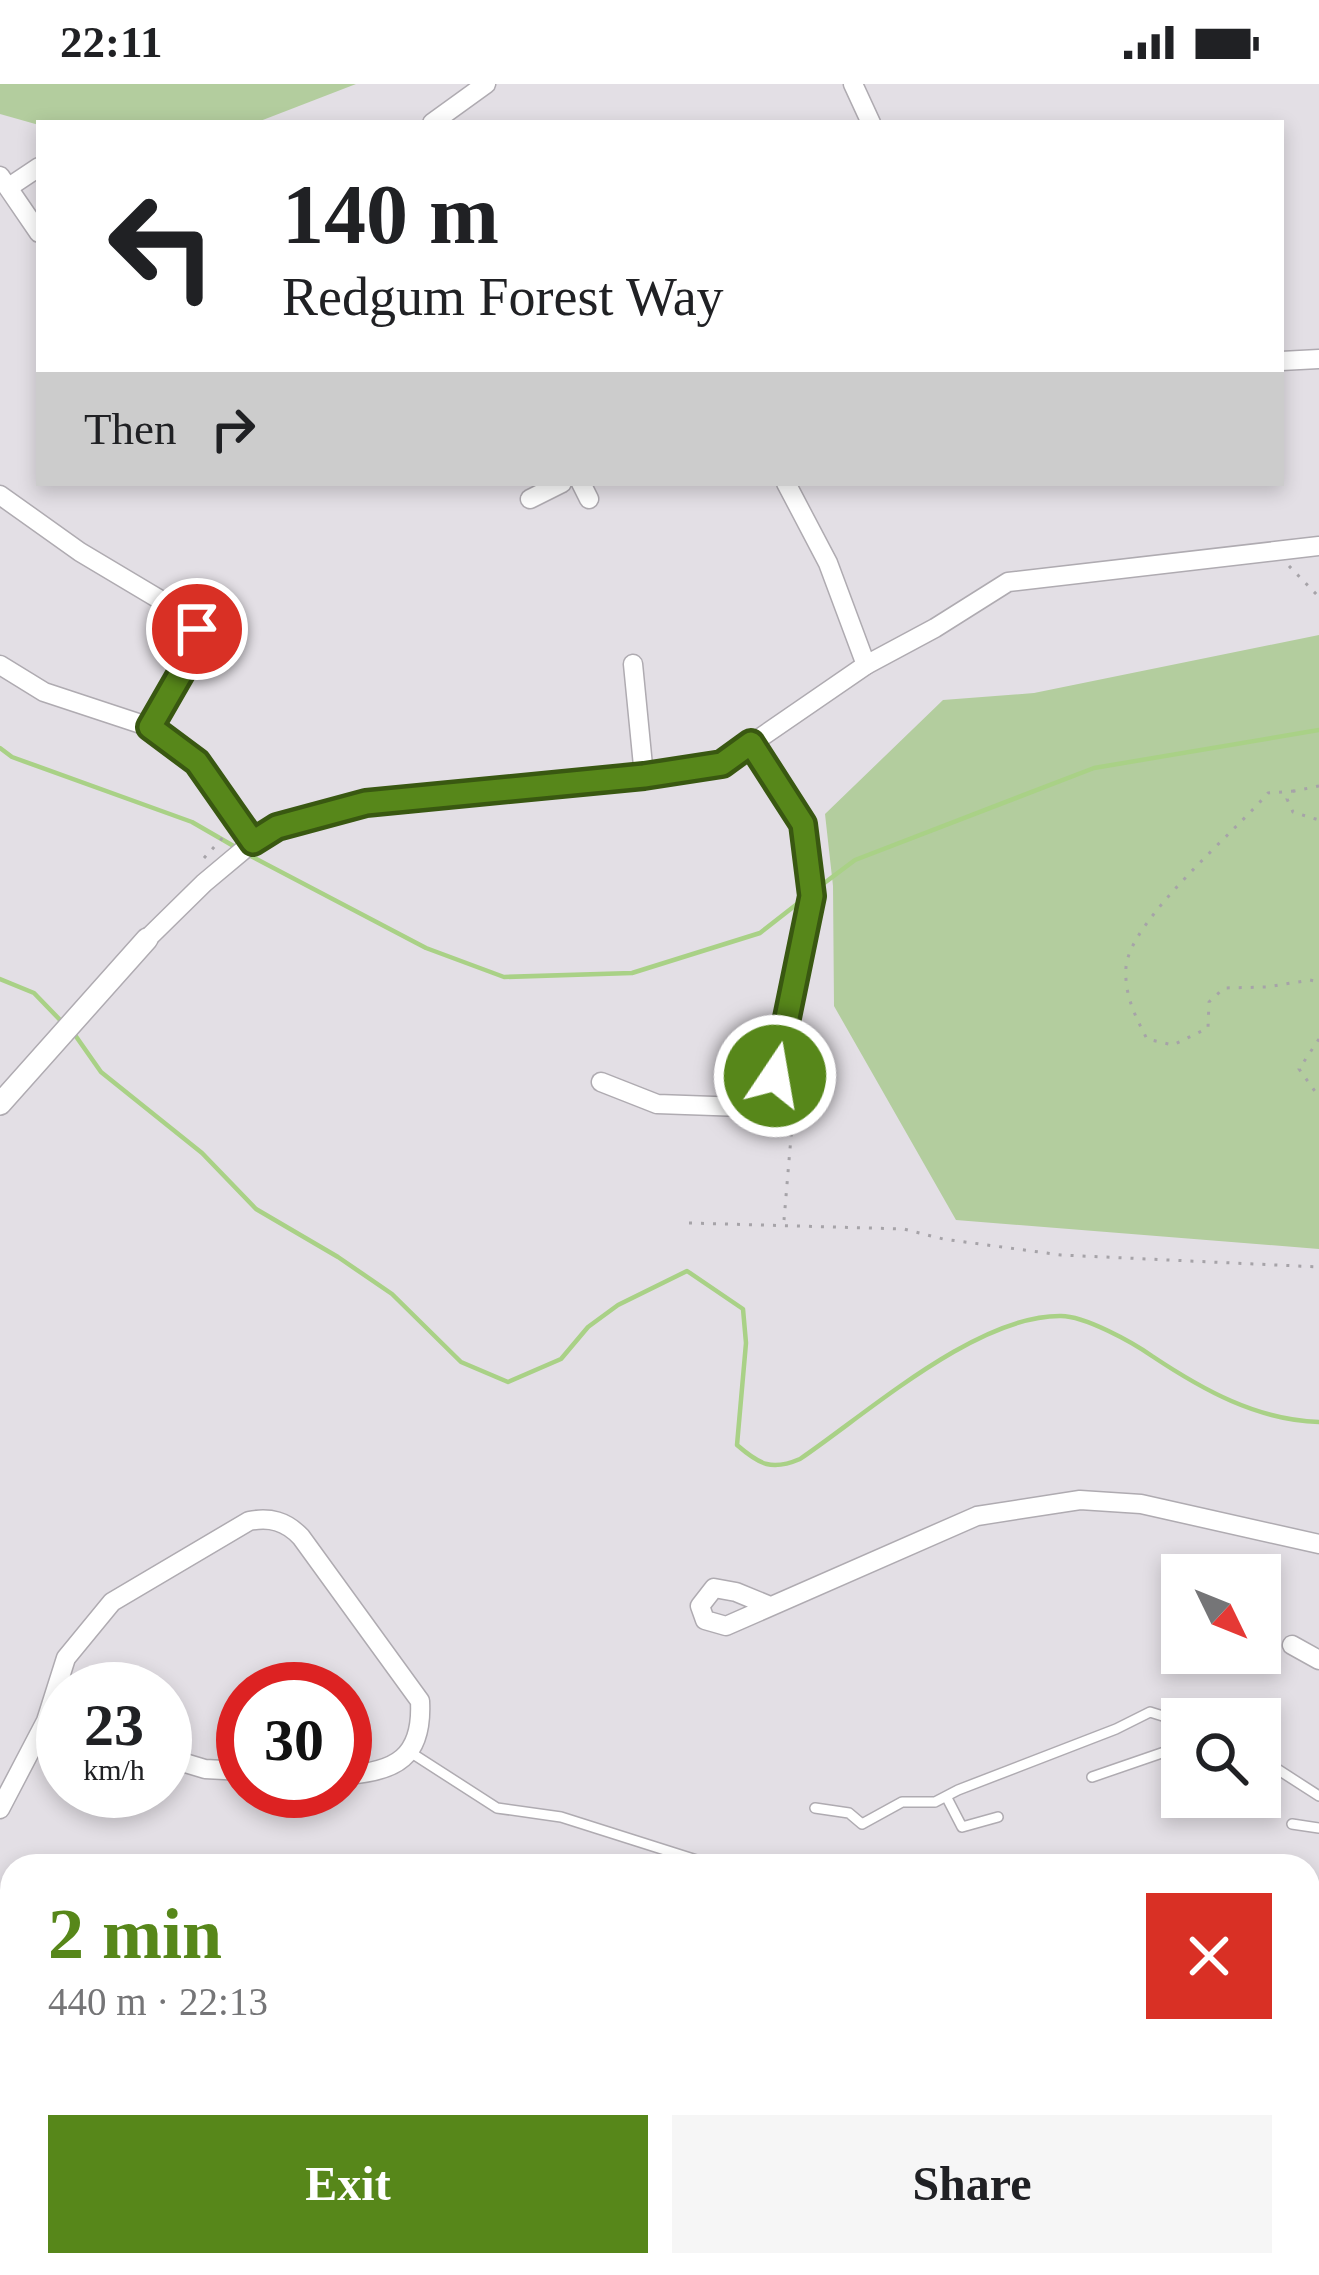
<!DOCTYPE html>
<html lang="en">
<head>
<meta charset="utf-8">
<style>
	body { margin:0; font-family:"Times New Roman",serif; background:#f6f6f6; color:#202124; height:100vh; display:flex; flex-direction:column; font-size:45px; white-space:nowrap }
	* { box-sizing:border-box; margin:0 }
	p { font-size:39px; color:#757577 }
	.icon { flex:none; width:66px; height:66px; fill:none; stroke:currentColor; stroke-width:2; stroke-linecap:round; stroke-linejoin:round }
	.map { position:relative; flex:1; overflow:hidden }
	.details { position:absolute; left:0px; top:1770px; width:1320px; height:423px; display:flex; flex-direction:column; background:#fff; border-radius:36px 36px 0 0; box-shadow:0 6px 18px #0003 }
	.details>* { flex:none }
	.banner { position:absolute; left:36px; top:36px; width:1248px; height:366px; border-radius:0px; box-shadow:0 6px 18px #0003; background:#fff; color:#202124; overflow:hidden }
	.needle { width:78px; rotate:133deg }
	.buttons { position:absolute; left:1161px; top:1470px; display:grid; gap:24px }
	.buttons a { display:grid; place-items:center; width:120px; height:120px; border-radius:0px; background:#fff; box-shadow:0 6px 18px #0003; font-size:60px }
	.speed { position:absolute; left:36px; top:1578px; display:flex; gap:24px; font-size:60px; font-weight:700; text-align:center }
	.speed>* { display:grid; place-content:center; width:156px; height:156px; border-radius:50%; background:#fff; box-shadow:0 6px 18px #0003; line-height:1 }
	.speed small { font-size:30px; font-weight:400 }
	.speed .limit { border:18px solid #d22; background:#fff; color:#111 }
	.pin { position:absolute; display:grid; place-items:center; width:102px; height:102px; color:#fff; margin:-51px; border:6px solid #fff; border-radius:50%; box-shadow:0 3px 12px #0007 }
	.me { position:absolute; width:132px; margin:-66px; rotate:12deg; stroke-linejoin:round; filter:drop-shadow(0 0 9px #0008) }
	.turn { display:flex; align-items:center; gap:42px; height:252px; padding:0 48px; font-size:54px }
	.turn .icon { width:156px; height:156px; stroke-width:2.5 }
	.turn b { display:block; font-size:84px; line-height:102px }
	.then { display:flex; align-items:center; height:114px; padding:0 48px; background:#0003; gap:24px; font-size:45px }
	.round { display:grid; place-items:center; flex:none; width:126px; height:126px; border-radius:0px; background:#f6f6f6 }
	.overview { display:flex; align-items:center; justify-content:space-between; height:204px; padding:0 48px }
	h1 { font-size:72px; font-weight:600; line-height:90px; color:#57871a }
	.button { display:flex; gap:24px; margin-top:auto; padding:24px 48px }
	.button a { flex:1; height:138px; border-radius:0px; background:#57871a; color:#fff; font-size:48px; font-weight:600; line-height:138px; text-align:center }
	.button a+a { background:#f6f6f6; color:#202124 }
	.status { display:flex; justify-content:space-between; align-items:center; height:84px; padding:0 60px; background:#fff; direction:ltr }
	.status svg { height:33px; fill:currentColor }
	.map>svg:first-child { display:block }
	.green { fill:#b3cd9e }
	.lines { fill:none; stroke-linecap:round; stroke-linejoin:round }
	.stream { stroke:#a9d186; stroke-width:4.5 }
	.service-casing { stroke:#afabb1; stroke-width:12 }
	.minor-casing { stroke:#afabb1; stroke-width:21 }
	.tertiary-casing { stroke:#afabb1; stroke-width:24 }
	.path { stroke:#a6a3a8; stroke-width:3; stroke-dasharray:3 9; stroke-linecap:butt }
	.service { stroke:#fff; stroke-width:9 }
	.minor { stroke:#fff; stroke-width:18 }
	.tertiary { stroke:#fff; stroke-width:21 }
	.route-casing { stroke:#395811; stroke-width:30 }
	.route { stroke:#57871a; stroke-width:21 }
</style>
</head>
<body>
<div class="status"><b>22:11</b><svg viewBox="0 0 49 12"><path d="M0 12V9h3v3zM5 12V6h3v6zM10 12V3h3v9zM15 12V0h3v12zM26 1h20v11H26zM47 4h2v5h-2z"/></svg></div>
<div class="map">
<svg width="1319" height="2191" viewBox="0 0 1319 2191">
	<rect width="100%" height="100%" fill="#e3dfe5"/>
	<g class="green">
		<polygon points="0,0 356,0 255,39 39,41 0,30"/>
		<polygon points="1319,551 1319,1165 956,1136 834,922 833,802 825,730 943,616 1034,609"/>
	</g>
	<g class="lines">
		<g class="stream">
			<polyline points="0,664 12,673 192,738 237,764"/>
			<polyline points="247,770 426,864 504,893 632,889 760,849 806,813"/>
			<polyline points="815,806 855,776 1094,684 1319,646"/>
			<polyline points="0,895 34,909 63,939"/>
			<path d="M75 951 101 988 202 1069 256 1125 338 1173 392 1210 461 1278 508 1298 561 1275 588 1243 618 1221 687 1187 743 1225 746 1259 737 1361C760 1381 772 1387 800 1375 869 1328 977 1231 1061 1232 1085 1232 1132 1258 1152 1272 1203 1306 1257 1336 1319 1338"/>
		</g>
		<g class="service-casing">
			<g id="service">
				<polyline points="410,1668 497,1724 561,1733 706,1779"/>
				<polyline points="1260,1674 1319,1712"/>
				<polyline points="1092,1693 1182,1662"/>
				<polyline points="947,1714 962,1743 998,1733"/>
				<polyline points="815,1724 849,1729 862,1740 902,1718 935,1718 958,1706 1116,1645 1150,1628 1182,1638"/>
				<polyline points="1292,1740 1319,1744"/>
				<polyline points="1308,1874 1319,1873"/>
			</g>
		</g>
		<g class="minor-casing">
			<g id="minor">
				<polyline points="853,0 871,39"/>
				<polyline points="432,39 486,0"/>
				<polyline points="0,92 39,149"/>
				<polyline points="9,103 39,83"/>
				<polyline points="1281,277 1319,275"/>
				<polyline points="581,399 589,415"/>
				<polyline points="786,399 828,479 866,581"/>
				<path d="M0 411 80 468 189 533C211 564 166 614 150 643"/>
				<polyline points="530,415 562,399"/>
				<polyline points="633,580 644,692"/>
				<polyline points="0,581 44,608 150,643 175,659 197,678 253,758"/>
				<polyline points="147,855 204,799 253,758 276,743 311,733 366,719 644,692 722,680 866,581 935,544 1008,498 1319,462"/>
				<polyline points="601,998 657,1020 742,1023 775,992 812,812 803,740 751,660"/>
				<polyline points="770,1522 736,1508 714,1504 700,1522 705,1536 726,1542 977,1432 1080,1416 1141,1420 1319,1460"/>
				<polyline points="1292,1561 1319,1576"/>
				<polyline points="165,1673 205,1685 243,1687"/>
				<path d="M0 1725 46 1637 66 1574 112 1518 249 1437C270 1433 286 1437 301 1453L420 1617C423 1673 396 1688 345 1691"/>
			</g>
		</g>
		<g class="tertiary-casing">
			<g id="tertiary">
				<polyline points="0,1020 147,855"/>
				<polyline points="0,1886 8,1990 0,2136"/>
				<polyline points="1308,1902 1319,1902"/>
				<polyline points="553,2191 575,2181"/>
				<polyline points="1078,2191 1081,2181"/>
			</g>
		</g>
		<g class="path">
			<polyline points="1289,482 1319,513"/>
			<polyline points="1319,702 1294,707 1287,715 1293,728 1319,736"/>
			<path d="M1294 707 1268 709C1235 748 1130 836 1126 883 1124 910 1135 932 1147 955L1173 961 1208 944 1209 918 1224 904 1267 903 1310 896 1319 898"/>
			<polyline points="204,774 226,750"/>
			<polyline points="1319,955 1299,985 1319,1013"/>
			<polyline points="774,1020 792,1041 784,1136"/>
			<polyline points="689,1139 904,1145 943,1155 1061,1171 1319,1183"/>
			<polyline points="595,2188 611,2181"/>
			<polyline points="487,2191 507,2181"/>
		</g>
		<use href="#service" class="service"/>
		<use href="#minor" class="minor"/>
		<use href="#tertiary" class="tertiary"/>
	</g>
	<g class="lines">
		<g class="route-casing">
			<polyline id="route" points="197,545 196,563 150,643 197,678 253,758 277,743 366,719 644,692 722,680 751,659 803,740 812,812 775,992"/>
		</g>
		<use href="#route" class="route"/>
	</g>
</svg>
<div class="buttons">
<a><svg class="needle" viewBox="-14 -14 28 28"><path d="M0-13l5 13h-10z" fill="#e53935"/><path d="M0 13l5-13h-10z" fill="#757577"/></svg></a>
<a><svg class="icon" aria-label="search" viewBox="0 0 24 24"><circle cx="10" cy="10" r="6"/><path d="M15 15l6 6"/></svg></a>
</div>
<div class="speed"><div>23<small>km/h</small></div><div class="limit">30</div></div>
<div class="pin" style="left:197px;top:545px;background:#d93025"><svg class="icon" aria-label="arrive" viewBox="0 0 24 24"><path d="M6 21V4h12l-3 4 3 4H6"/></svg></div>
<svg class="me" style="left:775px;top:992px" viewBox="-20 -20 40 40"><circle r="17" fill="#57871a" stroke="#fff" stroke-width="3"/><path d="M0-11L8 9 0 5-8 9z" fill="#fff"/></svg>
<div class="banner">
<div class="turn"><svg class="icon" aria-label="left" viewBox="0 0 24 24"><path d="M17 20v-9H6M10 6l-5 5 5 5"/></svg><div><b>140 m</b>Redgum Forest Way</div></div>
<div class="then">Then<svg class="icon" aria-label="right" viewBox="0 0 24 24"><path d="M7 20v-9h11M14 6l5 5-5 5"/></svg></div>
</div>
<section class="details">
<div class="overview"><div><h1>2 min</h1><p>440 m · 22:13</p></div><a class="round" style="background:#d93025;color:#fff"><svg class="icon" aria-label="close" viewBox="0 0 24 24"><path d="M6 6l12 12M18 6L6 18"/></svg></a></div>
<div class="button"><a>Exit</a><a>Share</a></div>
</section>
</div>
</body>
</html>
